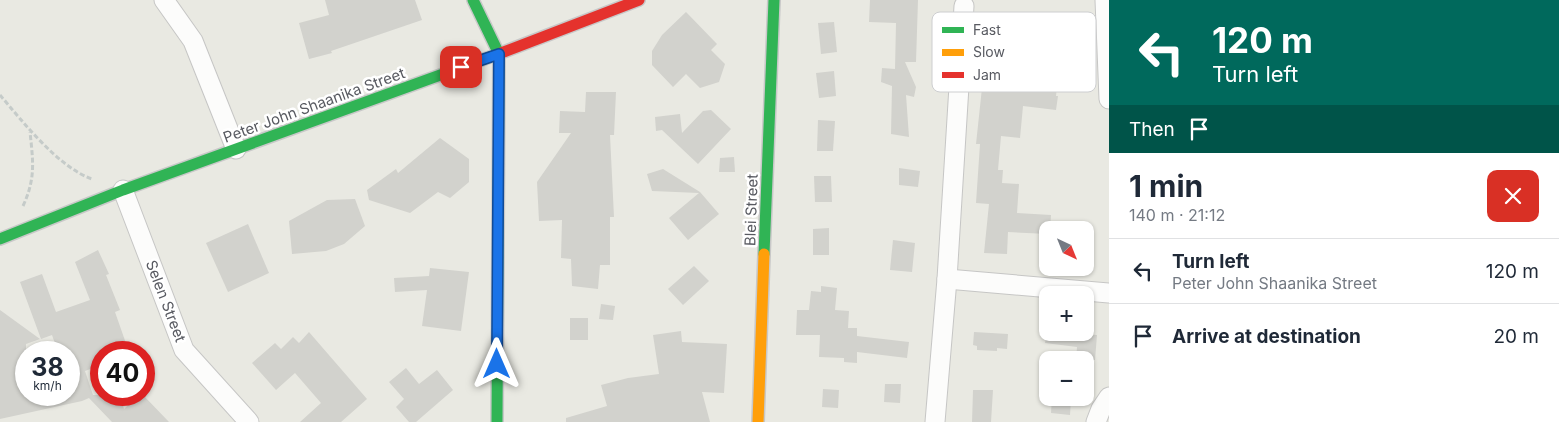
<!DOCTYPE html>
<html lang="en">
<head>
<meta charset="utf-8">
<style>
	body { margin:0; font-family:Inter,sans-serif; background:#f6f6f7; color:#1f2937; height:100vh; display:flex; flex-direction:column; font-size:19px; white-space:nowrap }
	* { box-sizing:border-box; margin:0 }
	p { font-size:16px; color:#747a83 }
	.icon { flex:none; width:28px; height:28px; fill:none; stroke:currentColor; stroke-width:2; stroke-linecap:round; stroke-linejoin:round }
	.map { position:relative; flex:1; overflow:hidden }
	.details { display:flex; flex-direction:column; background:#fff; width:450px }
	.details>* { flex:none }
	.banner { background:#00695c; color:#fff; overflow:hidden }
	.needle { width:32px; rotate:137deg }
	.tools { position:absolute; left:1039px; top:221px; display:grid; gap:10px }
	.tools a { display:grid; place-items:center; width:55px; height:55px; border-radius:10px; background:#fff; box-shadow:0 1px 4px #0004; font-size:25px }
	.speed { position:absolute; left:15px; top:341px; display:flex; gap:10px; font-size:25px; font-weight:700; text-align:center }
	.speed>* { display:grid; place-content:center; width:65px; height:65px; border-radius:50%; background:#fff; box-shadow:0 1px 4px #0004; line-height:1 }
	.speed small { font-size:12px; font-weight:400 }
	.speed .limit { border:8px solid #d22; background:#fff; color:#111 }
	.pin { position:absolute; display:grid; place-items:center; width:42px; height:42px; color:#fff; margin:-21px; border-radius:10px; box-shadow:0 2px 8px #0006 }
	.me { position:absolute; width:55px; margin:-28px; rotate:0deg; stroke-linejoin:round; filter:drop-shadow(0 0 4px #0008) }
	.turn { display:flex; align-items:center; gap:18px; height:105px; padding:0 20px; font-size:22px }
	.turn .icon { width:65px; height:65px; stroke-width:2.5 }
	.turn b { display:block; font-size:35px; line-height:42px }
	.then { display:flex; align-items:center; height:48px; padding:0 20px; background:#0003; gap:10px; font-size:19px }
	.round { display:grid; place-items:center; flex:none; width:52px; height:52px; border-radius:10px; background:#f6f6f7 }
	.head { display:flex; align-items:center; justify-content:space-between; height:85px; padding:0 20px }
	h1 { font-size:30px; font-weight:700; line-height:38px }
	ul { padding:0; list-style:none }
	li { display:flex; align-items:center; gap:15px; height:65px; padding:0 20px; border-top:1px solid #e0e1e3 }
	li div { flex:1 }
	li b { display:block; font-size:19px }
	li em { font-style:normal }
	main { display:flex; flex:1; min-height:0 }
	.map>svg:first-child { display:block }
	.building { fill:#d2d2cd }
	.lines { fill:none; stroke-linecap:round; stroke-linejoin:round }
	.street-casing { stroke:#c6c6c5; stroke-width:21 }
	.fast-casing { stroke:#c8c8c8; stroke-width:14 }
	.slow-casing { stroke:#c8c8c8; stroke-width:14 }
	.jam-casing { stroke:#c8c8c8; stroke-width:14 }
	.path { stroke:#c5cbc9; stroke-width:3; stroke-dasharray:5 2.5; stroke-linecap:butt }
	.street { stroke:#fcfcfb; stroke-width:19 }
	.fast { stroke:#30b455; stroke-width:11 }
	.slow { stroke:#ff9f0a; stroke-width:11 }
	.jam { stroke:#e5322d; stroke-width:11 }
	.route-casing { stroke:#114b97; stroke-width:12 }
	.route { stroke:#1a73e8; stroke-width:9 }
	.labels { text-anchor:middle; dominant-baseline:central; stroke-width:5; stroke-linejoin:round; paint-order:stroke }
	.street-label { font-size:15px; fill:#585a61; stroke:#fff }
	.key { fill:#fff; stroke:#cdced0; stroke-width:1 }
	.key-label { font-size:14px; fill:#585a61 }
</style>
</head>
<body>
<main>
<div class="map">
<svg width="1109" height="422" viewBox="0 0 1109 422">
	<rect width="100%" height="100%" fill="#e9e9e2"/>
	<g class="building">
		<polygon points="325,0 415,0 422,20 331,51 332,53 309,59 299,23 329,15"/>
		<polygon points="870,0 918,0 916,62 905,62 916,87 914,97 906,95 909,137 891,134 892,86 881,82 882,68 895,69 896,23 869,22"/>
		<polygon points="686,12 717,44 711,50 725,64 719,82 700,88 686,74 673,87 652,65 652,51 662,35"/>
		<polygon points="834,22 837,52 821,54 818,23"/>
		<polygon points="1041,56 1060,58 1056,96 1058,96 1056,110 1023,106 1020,138 1001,136 998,170 1003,170 1002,183 1019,184 1017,213 1051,215 1050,230 1048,230 1048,234 1008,232 1007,254 984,253 989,204 976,203 980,144 976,144 985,60 1009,62 1008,76 1038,80"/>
		<polygon points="834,71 836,96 819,98 816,73"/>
		<polygon points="586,92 616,92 614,135 610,135 614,217 610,217 610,265 600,265 598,289 572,286 571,259 561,258 562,220 539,221 537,182 571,133 559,133 560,111 585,112"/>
		<polygon points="711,110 731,129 698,164 662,130 656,131 655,117 680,114 682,133 703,111"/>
		<polygon points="818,120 835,121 833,151 817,151"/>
		<polygon points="440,138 469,159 469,182 450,198 438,192 410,213 369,200 367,190 396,169 398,173"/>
		<polygon points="734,157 735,172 719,172 720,158"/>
		<polygon points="899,168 920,171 918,187 899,185"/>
		<polygon points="663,169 700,192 719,214 688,240 669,218 699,193 652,191 647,174"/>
		<polygon points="814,176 831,176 832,202 815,202"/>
		<polygon points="355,199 365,226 344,244 326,251 292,254 289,221 327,200"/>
		<polygon points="248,224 269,273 228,292 206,243"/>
		<polygon points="829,228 829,255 813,255 813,229"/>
		<polygon points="893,240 915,243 912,272 890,270"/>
		<polygon points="98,250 109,274 106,275 120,310 115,312 129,352 101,352 101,365 85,371 93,395 120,395 124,409 139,395 143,395 169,422 112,422 89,398 82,401 0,419 0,310 40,339 26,344 26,395 69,395 69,352 58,352 52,335 41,339 20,282 42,274 56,312 90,300 75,262"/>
		<polygon points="694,266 709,281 683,305 668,289"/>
		<polygon points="430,268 469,272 461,331 422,326 427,290 395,292 394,278 429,276"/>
		<polygon points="821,286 837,288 835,310 849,311 848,328 857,328 857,336 909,342 907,358 857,352 857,363 844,362 844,358 819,357 820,335 796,335 797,310 809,310 811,291 821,292"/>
		<polygon points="601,304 615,306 613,320 599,319"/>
		<rect x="570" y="318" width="18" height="22"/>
		<polygon points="681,331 682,342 727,344 724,393 702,392 710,422 566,422 566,418 607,406 601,385 628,378 659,374 653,335"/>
		<polygon points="1047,331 1097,335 1095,360 1076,360 1077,347 1045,343"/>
		<polygon points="309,332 367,399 341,422 300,422 321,403 295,373 276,390 252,363 275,343 281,349 293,337 299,343"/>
		<polygon points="974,332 1008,334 1007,349 997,348 997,351 977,350 977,346 973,345"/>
		<polygon points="406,368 419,384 437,370 453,390 416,422 409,422 396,407 404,399 389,382"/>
		<polygon points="885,384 901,384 900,403 884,402"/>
		<polygon points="823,389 839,390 838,408 822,407"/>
		<polygon points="973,390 993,390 991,422 972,422"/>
		<polygon points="1052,398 1071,398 1070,415 1051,413"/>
	</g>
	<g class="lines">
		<g class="street-casing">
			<g id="street">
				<polyline points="164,0 193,41 236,149"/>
				<polyline points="1105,0 1109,99"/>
				<polyline points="123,190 184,350 249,422"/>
				<polyline points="947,279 1109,293"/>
				<polyline points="935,422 947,279 964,6"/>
				<polyline points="1096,422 1101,409 1109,397"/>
			</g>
		</g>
		<g class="fast-casing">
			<g id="fast">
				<polyline points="473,0 499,54 497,422"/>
				<polyline points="0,239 123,190 501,53"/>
				<polyline points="764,254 774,0"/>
			</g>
		</g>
		<g class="slow-casing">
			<polyline id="slow" points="758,422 764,254"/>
		</g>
		<g class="jam-casing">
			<polyline id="jam" points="501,53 639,0"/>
		</g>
		<g class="path">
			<path d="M0 95C23 122 58 167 92 179"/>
			<path d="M23 206C36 178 33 161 30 132"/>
		</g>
		<use href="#street" class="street"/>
		<use href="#fast" class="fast"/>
		<use href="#slow" class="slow"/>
		<use href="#jam" class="jam"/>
	</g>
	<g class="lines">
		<g class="route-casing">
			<polyline id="route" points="461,67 499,54 497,364"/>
		</g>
		<use href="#route" class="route"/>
	</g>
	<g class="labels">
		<g class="street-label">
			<text transform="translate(314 105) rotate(-20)">Peter John Shaanika Street</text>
			<text transform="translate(751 210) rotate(-88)">Blei Street</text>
			<text transform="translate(166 301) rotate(69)">Selen Street</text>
		</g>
	</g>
	<rect x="932" y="12" width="164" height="80" rx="8" class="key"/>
	<rect x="942" y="27" width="22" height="6" fill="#30b455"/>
	<rect x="942" y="49" width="22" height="7" fill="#ff9f0a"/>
	<rect x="942" y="72" width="22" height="6" fill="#e5322d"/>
	<g class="key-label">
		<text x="973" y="35">Fast</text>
		<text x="973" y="57">Slow</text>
		<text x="973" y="80">Jam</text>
	</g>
</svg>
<div class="tools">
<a><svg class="needle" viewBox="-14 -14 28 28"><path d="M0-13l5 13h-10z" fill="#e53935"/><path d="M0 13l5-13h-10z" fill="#747a83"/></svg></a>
<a>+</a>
<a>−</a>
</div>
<div class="speed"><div>38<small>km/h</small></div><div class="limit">40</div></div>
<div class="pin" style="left:461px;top:67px;background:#d93025"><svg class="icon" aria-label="arrive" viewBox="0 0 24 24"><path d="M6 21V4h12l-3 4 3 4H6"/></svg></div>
<svg class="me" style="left:497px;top:364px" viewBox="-20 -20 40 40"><path d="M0-17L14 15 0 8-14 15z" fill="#1a73e8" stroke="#fff" stroke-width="4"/></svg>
</div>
<section class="details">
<div class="banner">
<div class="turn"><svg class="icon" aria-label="left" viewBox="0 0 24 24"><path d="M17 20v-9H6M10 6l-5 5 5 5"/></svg><div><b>120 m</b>Turn left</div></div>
<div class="then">Then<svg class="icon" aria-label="arrive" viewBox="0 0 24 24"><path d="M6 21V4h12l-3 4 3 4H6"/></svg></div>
</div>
<div class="head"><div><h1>1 min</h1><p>140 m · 21:12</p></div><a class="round" style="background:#d93025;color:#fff"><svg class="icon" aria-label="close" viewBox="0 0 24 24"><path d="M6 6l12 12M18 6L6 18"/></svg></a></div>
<ul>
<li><svg class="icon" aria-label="left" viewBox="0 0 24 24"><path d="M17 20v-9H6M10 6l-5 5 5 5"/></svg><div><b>Turn left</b><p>Peter John Shaanika Street</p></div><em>120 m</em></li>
<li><svg class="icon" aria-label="arrive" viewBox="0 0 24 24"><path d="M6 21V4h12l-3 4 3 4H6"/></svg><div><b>Arrive at destination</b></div><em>20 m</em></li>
</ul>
</section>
</main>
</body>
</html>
